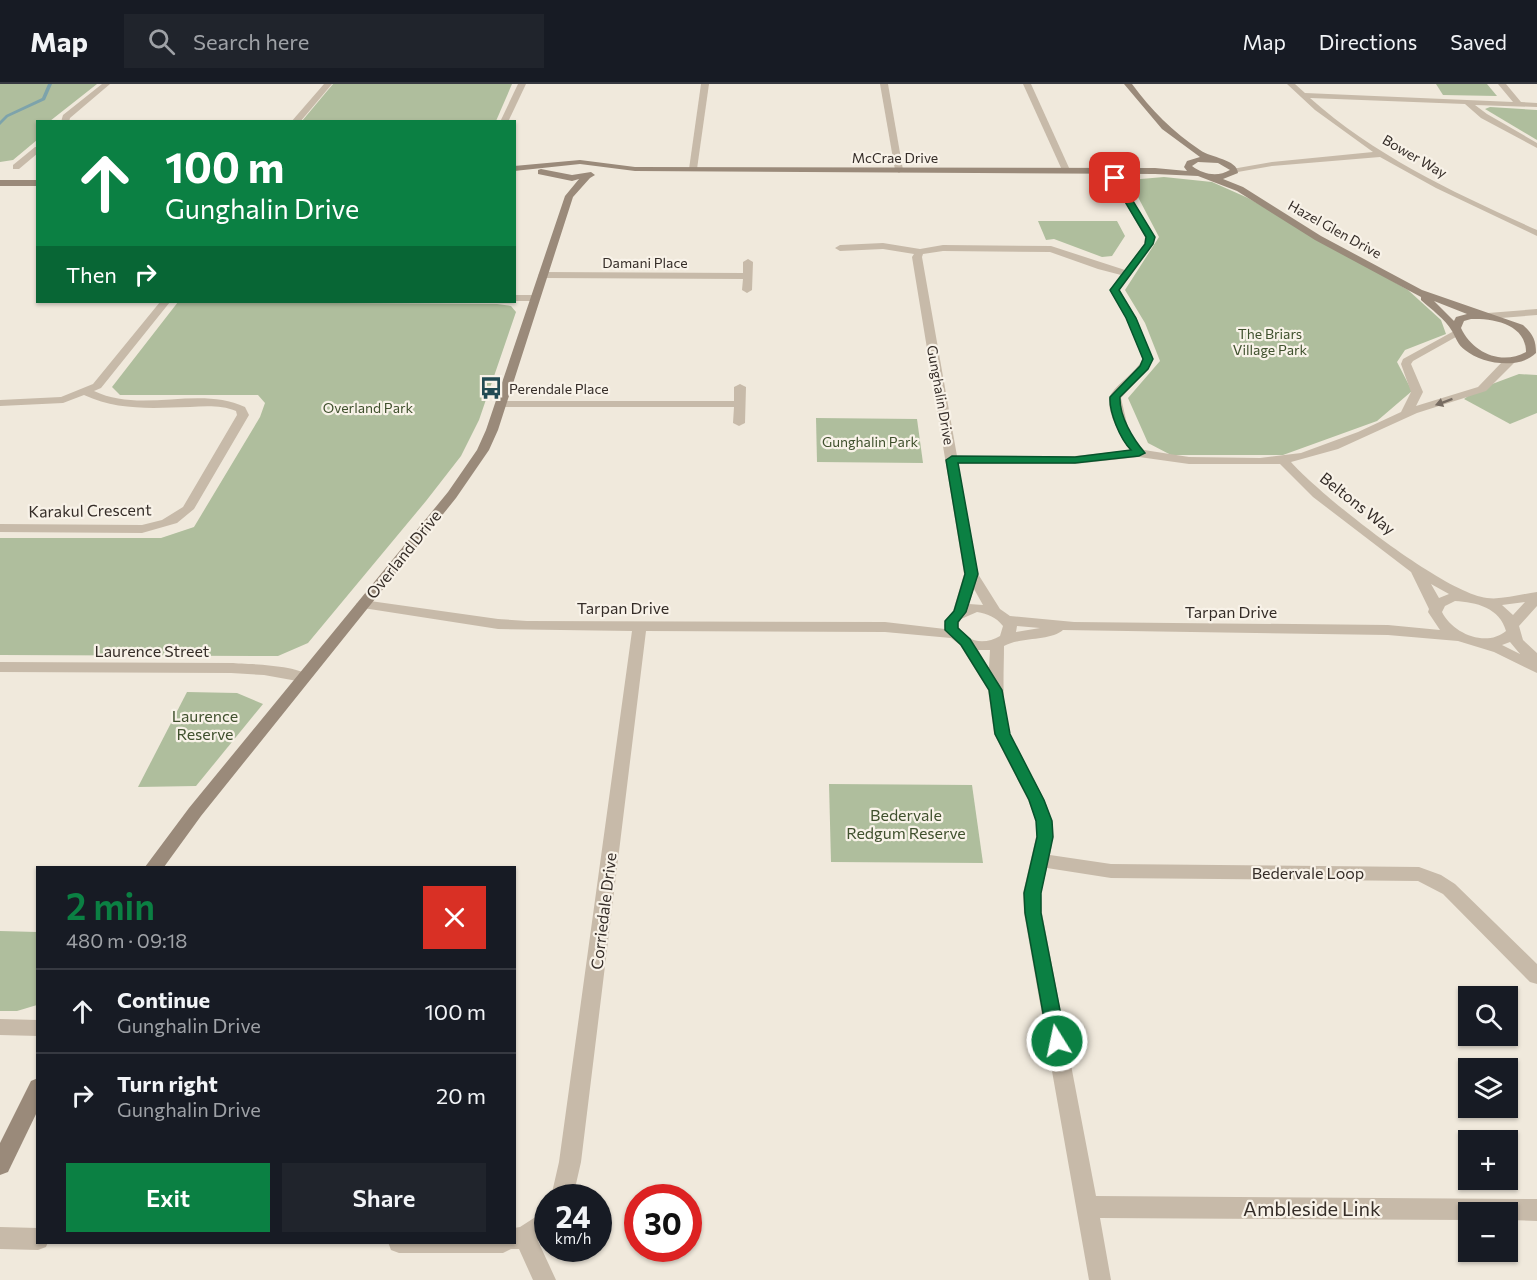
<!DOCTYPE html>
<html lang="en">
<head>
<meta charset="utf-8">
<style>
	body { margin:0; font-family:Commissioner,sans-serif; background:#20242c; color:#f1f3f6; height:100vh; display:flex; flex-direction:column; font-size:22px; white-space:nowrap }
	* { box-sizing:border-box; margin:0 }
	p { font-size:20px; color:#9ea1a6 }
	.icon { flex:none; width:33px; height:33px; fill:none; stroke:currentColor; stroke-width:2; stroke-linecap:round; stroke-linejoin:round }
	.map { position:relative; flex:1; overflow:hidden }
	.panel { position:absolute; left:36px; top:782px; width:480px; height:378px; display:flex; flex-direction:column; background:#171b24; border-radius:0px; box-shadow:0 2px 4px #0004 }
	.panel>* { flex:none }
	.banner { position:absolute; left:36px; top:36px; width:480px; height:183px; border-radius:0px; box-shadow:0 2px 4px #0004; background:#0b8043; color:#fff; overflow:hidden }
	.controls { position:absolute; left:1458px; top:902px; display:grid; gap:12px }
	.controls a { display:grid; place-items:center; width:60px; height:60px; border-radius:0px; background:#171b24; box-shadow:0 2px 4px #0004; font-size:30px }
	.speed { position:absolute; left:534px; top:1100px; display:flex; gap:12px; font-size:30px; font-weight:700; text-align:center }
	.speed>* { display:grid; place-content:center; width:78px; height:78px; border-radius:50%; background:#171b24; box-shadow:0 2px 4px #0004; line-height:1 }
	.speed small { font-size:15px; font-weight:400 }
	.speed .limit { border:9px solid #d22; background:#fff; color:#111 }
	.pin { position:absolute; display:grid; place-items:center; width:51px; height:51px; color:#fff; margin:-26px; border-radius:12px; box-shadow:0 3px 9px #0006 }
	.me { position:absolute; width:66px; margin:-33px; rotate:350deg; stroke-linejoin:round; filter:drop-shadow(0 0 4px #0008) }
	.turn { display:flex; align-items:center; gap:21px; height:126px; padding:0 30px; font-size:27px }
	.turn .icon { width:78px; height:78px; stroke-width:2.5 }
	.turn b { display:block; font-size:42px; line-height:51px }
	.then { display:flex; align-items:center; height:57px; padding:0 30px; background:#0003; gap:12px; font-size:22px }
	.round { display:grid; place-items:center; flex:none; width:63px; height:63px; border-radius:0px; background:#20242c }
	.headline { display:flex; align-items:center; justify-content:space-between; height:102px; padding:0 30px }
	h1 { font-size:36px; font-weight:600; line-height:45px; color:#0b8043 }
	.primary-button { display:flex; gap:12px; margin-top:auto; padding:12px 30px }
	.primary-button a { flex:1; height:69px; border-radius:0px; background:#0b8043; color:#fff; font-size:24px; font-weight:600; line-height:69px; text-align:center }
	.primary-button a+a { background:#20242c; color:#f1f3f6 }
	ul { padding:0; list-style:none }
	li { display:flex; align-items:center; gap:18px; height:84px; padding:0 30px; border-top:2px solid #363941 }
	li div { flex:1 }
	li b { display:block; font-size:22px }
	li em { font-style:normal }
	header { display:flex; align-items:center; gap:36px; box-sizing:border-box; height:84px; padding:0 30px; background:#171b24; border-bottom:2px solid #363941 }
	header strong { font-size:28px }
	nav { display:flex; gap:33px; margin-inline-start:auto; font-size:21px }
	.search { width:420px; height:54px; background:#20242c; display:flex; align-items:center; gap:15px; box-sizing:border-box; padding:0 21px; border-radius:0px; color:#9ea1a6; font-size:22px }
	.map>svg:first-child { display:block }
	.green { fill:#afbe9d }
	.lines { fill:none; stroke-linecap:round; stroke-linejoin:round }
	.stream { fill:#7da3ab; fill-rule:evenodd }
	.street { fill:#c7baa9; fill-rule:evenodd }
	.secondary { fill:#9a8a7a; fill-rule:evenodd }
	.oneway { fill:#776c62 }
	.route { fill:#0b8043; stroke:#07532c; stroke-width:1.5 }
	.labels { text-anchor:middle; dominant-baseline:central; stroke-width:4.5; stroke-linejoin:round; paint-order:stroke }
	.far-street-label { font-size:14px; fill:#352d28; stroke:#f8f2e8 }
	.far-park-label { font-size:14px; fill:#40512e; stroke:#f8f2e8 }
	.far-poi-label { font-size:14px; fill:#352d28; stroke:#f8f2e8; text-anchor:start }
	.street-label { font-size:16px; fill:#352d28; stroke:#f8f2e8 }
	.park-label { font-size:16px; fill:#40512e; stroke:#f8f2e8 }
	.near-street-label { font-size:20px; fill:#352d28; stroke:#f8f2e8 }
</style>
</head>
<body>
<header>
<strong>Map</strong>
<div class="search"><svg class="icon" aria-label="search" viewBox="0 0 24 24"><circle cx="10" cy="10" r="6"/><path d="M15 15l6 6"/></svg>Search here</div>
<nav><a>Map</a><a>Directions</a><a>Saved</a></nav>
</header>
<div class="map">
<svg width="1537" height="1196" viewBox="0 0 1537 1196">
	<rect width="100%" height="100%" fill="#f0e9dc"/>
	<g class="green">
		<polygon points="0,0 97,0 50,37 38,38 37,56 13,76 0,78"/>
		<polygon points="333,0 512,0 496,37 302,37"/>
		<polygon points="1436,0 1487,0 1497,12 1443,11"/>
		<polygon points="1490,23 1537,26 1537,56 1485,25"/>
		<polygon points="1164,93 1212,98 1248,114 1408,206 1441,236 1446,250 1405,266 1397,278 1412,307 1377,337 1283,371 1171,371 1148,359 1128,314 1160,277 1145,239 1125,206 1159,153 1129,96"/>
		<polygon points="1038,137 1117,137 1125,152 1112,172 1102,173 1054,155 1046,156"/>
		<polygon points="178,218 497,220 511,222 516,228 479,336 461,372 426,417 308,559 278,572 0,571 0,454 161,454 194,443 260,333 265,319 258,311 120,311 112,303"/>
		<polygon points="1519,290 1537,291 1537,329 1510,340 1464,315 1476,306"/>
		<polygon points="816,334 917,335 923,379 817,378"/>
		<polygon points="187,608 237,609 263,620 196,702 138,703"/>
		<polygon points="829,700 972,701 983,779 831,778"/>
		<polygon points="0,847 37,848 37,921 17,927 0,927"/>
	</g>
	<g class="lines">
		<polygon class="stream" points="48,0 52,0 45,16 8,33 0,41 0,37 6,31 42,14"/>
		<g class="street">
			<polygon points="102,0 110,0 70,34 69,38 61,38 63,31"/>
			<polygon points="324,0 332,0 300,38 291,38"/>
			<polygon points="518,0 526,0 508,38 500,38"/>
			<polygon points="701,0 709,0 697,85 693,87 689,85"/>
			<polygon points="880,0 888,0 903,86 899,89 895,86"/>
			<polygon points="1023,0 1031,0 1070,86 1069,88 1062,86"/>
			<path d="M1287 0H1295L1305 9 1513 18 1498 0H1506L1521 18 1537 19V23L1475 21 1487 30 1537 59V64L1481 34 1465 20 1310 14C1376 73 1457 110 1537 146V152L1436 104 1380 73 1272 82 1232 89V85L1272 78 1373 68 1315 26Z"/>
			<polygon points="35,63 38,63 38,69 19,85 13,85 13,81"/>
			<path d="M1111 84 1115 87 1155 153 1154 160 1120 206 1136 234 1153 275 1148 285 1121 314 1128 344 1135 357 1144 366 1189 373 1260 374 1301 369 1358 348 1401 328 1411 308 1401 280 1403 275 1454 247 1463 249 1413 277 1411 280 1423 308 1416 322 1478 303 1503 277 1507 274H1515V278L1486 307 1417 329 1338 365 1291 378C1321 412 1444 509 1487 514 1502 516 1522 510 1537 508V522L1519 542 1523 556 1537 569V589L1494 568 1458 557 1388 551 1063 546C1051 557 1020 553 1004 562 1004 590 1001 623 1010 650 1025 695 1062 717 1050 771L1111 780 1419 783 1441 791 1455 800 1537 880V900L1530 898 1443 810 1418 797 1111 794 1047 784 1041 809 1042 829 1096 1112 1537 1115V1137L1508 1136V1128H1468V1136L1100 1134 1111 1196H1089L1024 829 1023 809 1036 753V737L1028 716 994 650 988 606 960 561 951 554 885 548 646 547 581 1078 573 1113H551L559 1078 632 547 498 545 363 524 356 520 363 516 498 535 527 537 885 538 945 545 944 541 953 527 964 490 912 173 914 170 883 165 840 167 835 164 840 161 883 159 920 165 943 161 1051 162 1125 186 1144 160 1145 153 1107 87ZM943 167 1050 168 1098 185 1121 191 1110 206 1126 234 1143 275C1135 289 1120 297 1111 310 1103 323 1122 356 1130 366L1075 372H957L922 173 923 170ZM1139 373 1189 380H1280L1313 413 1411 488 1429 525 1428 528 1440 546 1388 541 1074 538 1010 532 1000 525 978 490 958 380H1075ZM1431 500 1449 510 1439 514ZM974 505 983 521 969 520ZM1455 517C1476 518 1500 524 1506 547 1486 564 1452 549 1442 528L1445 522ZM1525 518 1513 531 1502 521ZM977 528C988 530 996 533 1003 542L1000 552C985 561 965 559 958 541L961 535ZM1017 542 1040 544 1016 548ZM1510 558 1520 570 1502 561ZM978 566H990L989 584Z"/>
			<polygon points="748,175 753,178 752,206 747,209 742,206 743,195 543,194 538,191 543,188 743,189 743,178"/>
			<polygon points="514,211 535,211 540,214 535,217 514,217"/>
			<path d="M160 218H170L101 304 94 307C142 330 199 301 245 323L249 331 194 425 177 439 142 449 0 448V440L142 441 162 436 183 423 237 331 236 327C222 321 205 322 190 323 153 324 118 327 84 311L63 319 0 322V316L61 313 93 300Z"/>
			<polygon points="1537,225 1537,231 1488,235 1483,232 1488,229"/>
			<polygon points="740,300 746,303 745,339 739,342 733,339 734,323 502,323 496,320 502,317 734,317 734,303"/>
			<path d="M0 578 231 579C247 580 301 581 310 593L303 598 264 591 231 589 0 588Z"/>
			<polygon points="0,935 38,936 38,952 0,951"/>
			<polygon points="548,1125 548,1150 538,1157 556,1196 533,1196 519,1165 511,1165 503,1169 399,1169 391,1166 388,1158 514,1158 514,1144 520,1143"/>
			<polygon points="0,1143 38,1144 38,1158 48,1158 46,1163 38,1166 0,1165"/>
		</g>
		<g class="secondary">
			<path d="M1124 0H1132C1151 26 1173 48 1200 66 1211 74 1237 75 1238 89L1223 95 1243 103 1321 152 1422 206 1523 241C1533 250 1536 256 1536 269 1519 286 1482 280 1465 266 1458 261 1456 254 1452 247 1445 235 1431 225 1421 216V213L1315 156 1237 107 1198 92 1155 90 635 87 580 80 514 87V82L580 76 635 83 1155 84 1187 87 1184 83 1187 77 1200 73 1162 45ZM1198 78 1218 79 1230 86C1218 93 1204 91 1192 82ZM1434 217 1467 230 1456 233 1454 237ZM1471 235C1493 234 1526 240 1526 268 1501 282 1472 268 1461 244L1464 237Z"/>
			<polygon points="541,85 572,91 591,88 595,91 590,94 573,113 498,346 489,366 456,414 201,732 164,783 145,783 189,724 448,408 477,366 486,346 565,112 579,95 572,97 538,90 538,86"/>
			<rect x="0" y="96" width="38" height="6"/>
			<polygon points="38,994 38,1026 8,1088 0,1091 0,1059 31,997"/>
		</g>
	</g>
	<defs><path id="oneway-solid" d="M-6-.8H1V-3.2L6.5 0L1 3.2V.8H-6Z" transform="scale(1.5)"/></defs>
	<use class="oneway" href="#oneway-solid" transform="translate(1444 318) rotate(160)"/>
	<path class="route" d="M1115 92 1119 94 1155 153 1153 160 1119 206 1136 234 1153 275 1148 285 1120 313C1119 332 1133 355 1145 369L1139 372 1075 379H958L978 490 966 528 958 538V544L970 555 1002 606 1010 650 1044 716 1052 737 1053 753 1041 809V829L1066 957 1063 963 1057 965 1050 963 1048 957 1025 829 1024 809 1037 753 1036 737 1029 716 995 650 989 606 961 561 945 546V537L954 527 965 490 946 376 952 372 1075 373 1131 366C1120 355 1109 328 1110 313L1140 282 1143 275 1126 234 1110 206 1145 160 1146 153 1111 94Z"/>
	<defs>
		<g id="bus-bare" transform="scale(1.8)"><path d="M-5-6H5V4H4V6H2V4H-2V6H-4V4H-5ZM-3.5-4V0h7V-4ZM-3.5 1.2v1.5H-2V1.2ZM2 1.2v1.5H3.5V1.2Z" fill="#214a53" stroke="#f8f2e8" stroke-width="2.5" paint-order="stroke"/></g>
	</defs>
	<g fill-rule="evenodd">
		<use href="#bus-bare" x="491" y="304"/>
	</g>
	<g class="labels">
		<g class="far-street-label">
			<text transform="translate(1415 72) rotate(30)">Bower Way</text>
			<text x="895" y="73">McCrae Drive</text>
			<text transform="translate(1335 145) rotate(29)">Hazel Glen Drive</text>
			<text x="645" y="178">Damani Place</text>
			<text transform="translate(941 311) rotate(80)">Gunghalin Drive</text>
		</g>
		<g class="far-park-label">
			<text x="1270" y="249">The Briars<tspan x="1270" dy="16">Village Park</tspan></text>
			<text x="368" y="323">Overland Park</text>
			<text x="870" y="357">Gunghalin Park</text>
		</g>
		<g class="far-poi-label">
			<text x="509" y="304">Perendale Place</text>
		</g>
		<g class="street-label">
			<text transform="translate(1358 419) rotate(38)">Beltons Way</text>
			<text transform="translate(90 426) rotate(-1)">Karakul Crescent</text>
			<text transform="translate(403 470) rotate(-51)">Overland Drive</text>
			<text x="623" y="523">Tarpan Drive</text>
			<text x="1231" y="527">Tarpan Drive</text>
			<text x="152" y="566">Laurence Street</text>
			<text x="1308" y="788">Bedervale Loop</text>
			<text transform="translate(603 827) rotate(-83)">Corriedale Drive</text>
		</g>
		<g class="park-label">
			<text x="205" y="631">Laurence<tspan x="205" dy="18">Reserve</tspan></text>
			<text x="906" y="730">Bedervale<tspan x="906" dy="18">Redgum Reserve</tspan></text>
		</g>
		<g class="near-street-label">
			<text x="1312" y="1124">Ambleside Link</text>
		</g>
	</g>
</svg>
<div class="controls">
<a><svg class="icon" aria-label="search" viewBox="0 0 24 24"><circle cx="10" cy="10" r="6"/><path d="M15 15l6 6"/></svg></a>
<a><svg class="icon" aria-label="layers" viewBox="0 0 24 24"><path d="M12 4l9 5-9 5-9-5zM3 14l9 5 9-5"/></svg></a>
<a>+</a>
<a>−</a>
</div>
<div class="speed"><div>24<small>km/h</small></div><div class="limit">30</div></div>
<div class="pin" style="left:1115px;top:94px;background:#d93025"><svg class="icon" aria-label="arrive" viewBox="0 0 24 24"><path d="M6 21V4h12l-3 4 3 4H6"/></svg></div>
<svg class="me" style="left:1057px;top:957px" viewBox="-20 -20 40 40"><circle r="17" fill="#0b8043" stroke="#fff" stroke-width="3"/><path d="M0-11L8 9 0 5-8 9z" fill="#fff"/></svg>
<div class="banner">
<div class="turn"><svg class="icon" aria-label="ahead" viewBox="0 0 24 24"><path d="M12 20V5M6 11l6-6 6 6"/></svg><div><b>100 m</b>Gunghalin Drive</div></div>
<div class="then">Then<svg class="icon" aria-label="right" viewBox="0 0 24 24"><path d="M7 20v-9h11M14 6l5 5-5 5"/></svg></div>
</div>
<section class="panel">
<div class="headline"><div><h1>2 min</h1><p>480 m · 09:18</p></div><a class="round" style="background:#d93025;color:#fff"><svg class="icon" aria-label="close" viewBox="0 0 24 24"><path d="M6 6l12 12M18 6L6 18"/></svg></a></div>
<ul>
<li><svg class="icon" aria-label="ahead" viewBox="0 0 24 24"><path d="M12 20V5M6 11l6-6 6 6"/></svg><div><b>Continue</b><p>Gunghalin Drive</p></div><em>100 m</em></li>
<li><svg class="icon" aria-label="right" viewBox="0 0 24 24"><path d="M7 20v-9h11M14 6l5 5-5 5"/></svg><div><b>Turn right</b><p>Gunghalin Drive</p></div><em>20 m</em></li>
</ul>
<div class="primary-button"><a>Exit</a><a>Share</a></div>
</section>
</div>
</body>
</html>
